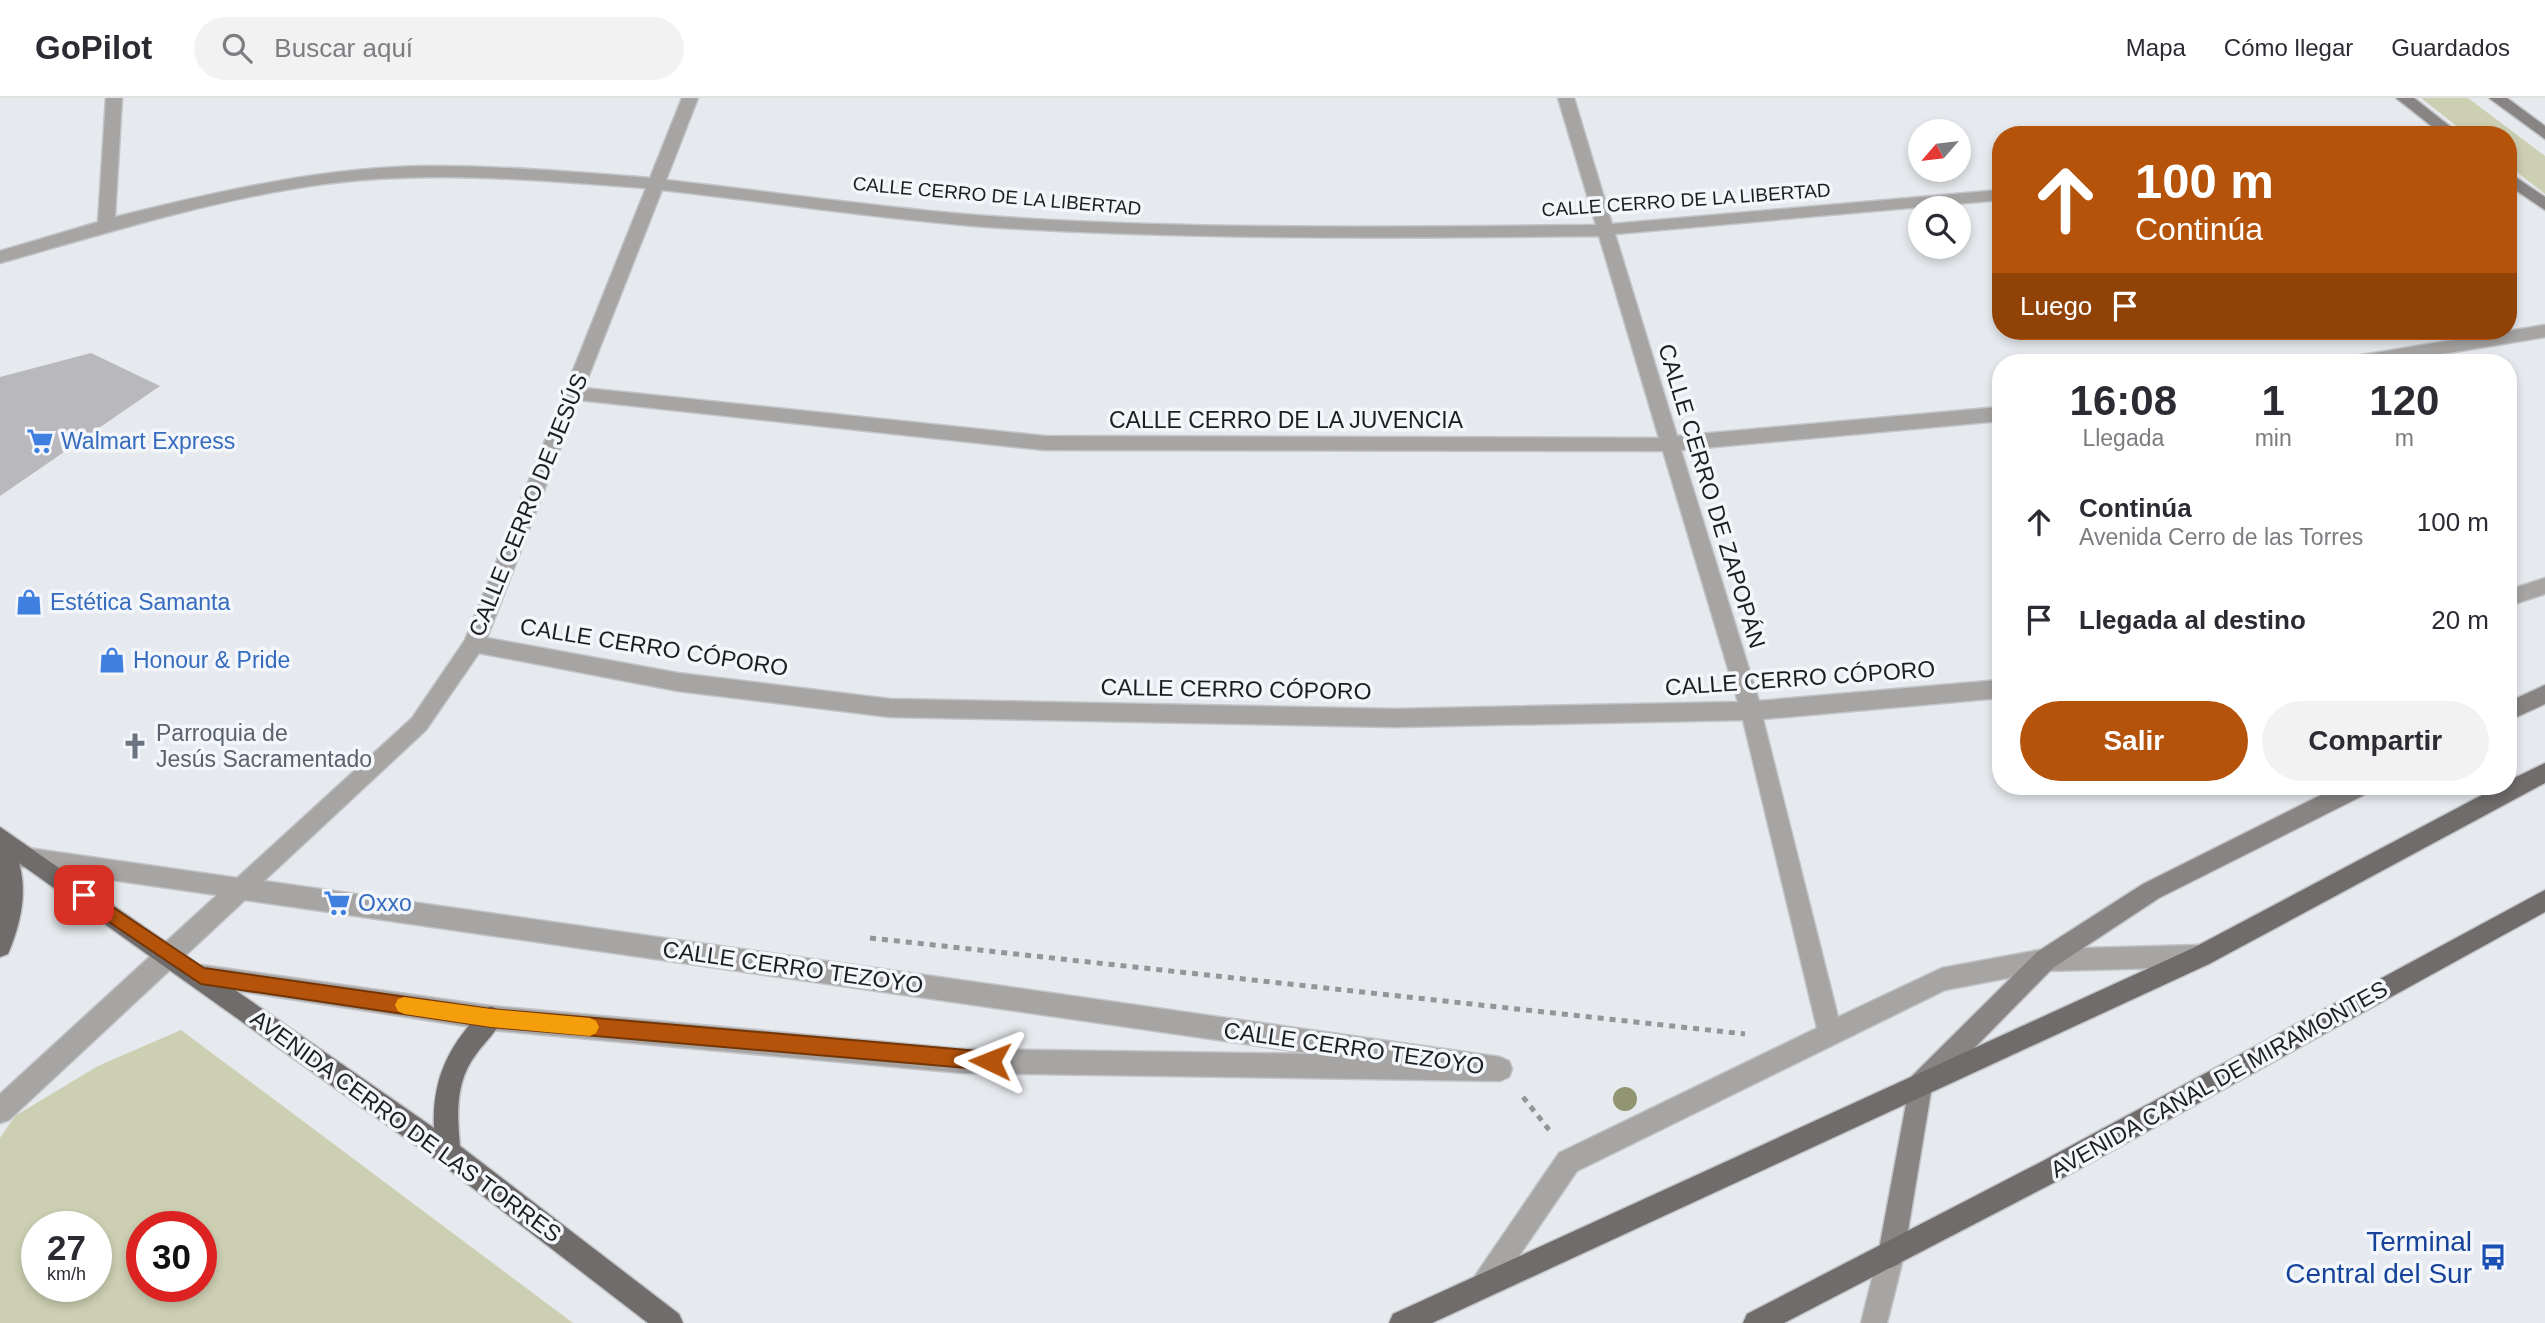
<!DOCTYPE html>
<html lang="es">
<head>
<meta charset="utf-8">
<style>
	body { margin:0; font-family:Arial,sans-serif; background:#f2f2f3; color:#2b2b33; height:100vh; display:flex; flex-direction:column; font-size:26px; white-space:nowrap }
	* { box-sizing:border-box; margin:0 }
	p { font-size:23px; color:#7c7c81 }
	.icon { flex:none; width:38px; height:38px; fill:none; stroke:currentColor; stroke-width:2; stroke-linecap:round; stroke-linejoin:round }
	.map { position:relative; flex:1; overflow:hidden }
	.sheet { position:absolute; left:1992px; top:256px; width:525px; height:441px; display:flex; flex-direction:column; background:#fff; border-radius:28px; box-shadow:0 4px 10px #0003 }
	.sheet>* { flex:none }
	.hud { position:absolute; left:1992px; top:28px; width:525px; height:214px; border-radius:28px; box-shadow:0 4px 10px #0003; background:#b45309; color:#fff; overflow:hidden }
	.needle { width:46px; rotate:242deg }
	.buttons { position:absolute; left:1908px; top:21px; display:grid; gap:14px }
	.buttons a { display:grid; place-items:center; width:63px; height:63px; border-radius:50%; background:#fff; box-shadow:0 4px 10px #0003; font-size:35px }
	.speed { position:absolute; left:21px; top:1113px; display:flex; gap:14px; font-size:35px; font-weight:700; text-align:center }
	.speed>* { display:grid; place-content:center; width:91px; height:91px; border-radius:50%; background:#fff; box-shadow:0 4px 10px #0003; line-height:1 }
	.speed small { font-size:18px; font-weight:400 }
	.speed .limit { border:10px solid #d22; background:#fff; color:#111 }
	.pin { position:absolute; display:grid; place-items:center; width:60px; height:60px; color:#fff; margin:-30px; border-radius:14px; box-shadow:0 4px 10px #0006 }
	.me { position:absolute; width:77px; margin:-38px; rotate:272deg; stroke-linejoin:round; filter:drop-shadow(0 0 5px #0008) }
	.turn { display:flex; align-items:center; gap:24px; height:147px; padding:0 28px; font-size:32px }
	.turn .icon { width:91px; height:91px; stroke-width:2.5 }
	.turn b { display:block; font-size:49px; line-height:60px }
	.then { display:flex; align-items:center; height:66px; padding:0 28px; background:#0003; gap:14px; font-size:26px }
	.eta { display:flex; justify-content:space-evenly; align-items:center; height:119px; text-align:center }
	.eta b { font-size:42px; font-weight:800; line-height:49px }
	.cta { display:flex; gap:14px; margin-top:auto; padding:14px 28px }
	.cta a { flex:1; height:80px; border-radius:42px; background:#b45309; color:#fff; font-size:28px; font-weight:800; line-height:80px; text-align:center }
	.cta a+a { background:#f2f2f3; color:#2b2b33 }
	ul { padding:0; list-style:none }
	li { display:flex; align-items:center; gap:21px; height:98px; padding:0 28px }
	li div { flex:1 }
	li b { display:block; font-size:26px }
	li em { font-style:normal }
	header { display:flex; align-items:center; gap:42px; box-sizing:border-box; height:98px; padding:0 35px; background:#fff; border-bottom:2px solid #e1e1e2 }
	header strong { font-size:33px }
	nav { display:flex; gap:38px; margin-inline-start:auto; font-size:24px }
	.search { width:490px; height:63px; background:#f2f2f3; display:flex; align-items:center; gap:18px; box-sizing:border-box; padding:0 24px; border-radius:38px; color:#7c7c81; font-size:26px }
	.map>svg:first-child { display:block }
	.green { fill:#cccfb2; fill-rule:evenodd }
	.building { fill:#b9b9bd }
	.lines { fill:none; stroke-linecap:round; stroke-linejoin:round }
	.lane-casing { stroke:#c2c4c8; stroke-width:3 }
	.street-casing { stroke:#c2c4c8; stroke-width:3 }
	.secondary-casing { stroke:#c2c4c8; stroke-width:3 }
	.primary-casing { stroke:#c2c4c8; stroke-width:3 }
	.path { stroke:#939598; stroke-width:5; stroke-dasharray:6 6; stroke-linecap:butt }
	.lane { fill:#a7a5a4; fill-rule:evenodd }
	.street { fill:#a7a5a4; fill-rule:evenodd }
	.secondary { fill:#878483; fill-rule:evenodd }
	.primary { fill:#706c6c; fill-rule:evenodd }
	.tree { fill:#929572 }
	.route { fill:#b45309; stroke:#753606; stroke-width:2 }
	.slow { fill:#f59e0b }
	.labels { text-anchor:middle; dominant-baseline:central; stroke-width:7; stroke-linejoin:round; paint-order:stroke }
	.far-street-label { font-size:19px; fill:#1d1e1f; stroke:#f3f6fa }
	.street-label { font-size:23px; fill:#1d1e1f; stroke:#f3f6fa }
	.shop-label { font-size:23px; fill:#366cbe; stroke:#f3f6fa; text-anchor:start }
	.worship-label { font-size:23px; fill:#5b616d; stroke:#f3f6fa; text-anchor:start }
	.near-transit-label { font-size:28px; fill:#164399; stroke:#f3f6fa; text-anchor:end }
</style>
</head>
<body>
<header>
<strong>GoPilot</strong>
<div class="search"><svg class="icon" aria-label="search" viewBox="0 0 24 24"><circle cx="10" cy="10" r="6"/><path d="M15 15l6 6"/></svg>Buscar aquí</div>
<nav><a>Mapa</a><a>Cómo llegar</a><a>Guardados</a></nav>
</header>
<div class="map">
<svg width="2545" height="1225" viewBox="0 0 2545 1225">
	<rect width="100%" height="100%" fill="#e6e9ed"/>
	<g class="green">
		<polygon points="2421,0 2468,0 2545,58 2545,96 2508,67 2508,37 2468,37"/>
		<path d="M181 932 573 1225H0V1040L15 1018 98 968ZM37 1129H96V1188H37ZM142 1129H201V1188H142Z"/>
	</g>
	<polygon class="building" points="91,255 160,288 0,398 0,279"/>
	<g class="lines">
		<g class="lane-casing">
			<polygon id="lane" points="1891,1144 1900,1148 1904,1157 1887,1225 1861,1225 1878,1157 1882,1148"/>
		</g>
		<g class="street-casing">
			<g id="street">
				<path d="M106 0H122L115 119C217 94 322 69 428 68 502 68 576 74 650 80L682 0H698L666 82C772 94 880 110 987 118 1190 132 1393 129 1596 127L1558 0H1574L1612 126 2000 92V102L1615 136 1677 338 2000 309V323L1681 352 1759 603 2000 582V600L1763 621 1838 919 1942 870 2045 851 2201 847 2209 850 2213 858 2209 866 2201 869 2045 873 1945 892 1577 1073 1493 1196 1484 1200 1475 1196 1471 1187 1475 1178 1559 1055 1817 930 1743 622 1395 629 890 619 678 593 479 555 426 632 264 783 1500 959 1509 963 1512 971 1509 979 1500 983 963 975 491 932 193 886 189 878 193 870 201 867 491 908 963 951 1315 956 245 802 9 1022 0 1025V996L217 797 0 766V746L237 780 412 620 465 542 646 90C539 82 431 72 324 86 213 101 107 135 0 165V153L98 124ZM662 92C770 104 879 121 987 129 1191 142 1395 140 1599 138L1659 340 1044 338 584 290ZM579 302 1044 352 1663 353 1738 604 1395 611 890 601 678 575 487 540Z"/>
				<polygon points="2545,227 2545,239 2393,264 2347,264 2356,258"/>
				<polygon points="2545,480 2545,496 2508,508 2508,492"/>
			</g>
		</g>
		<g class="secondary-casing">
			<g id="secondary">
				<polygon points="2396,0 2414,0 2461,37 2443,37"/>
				<polygon points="2489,0 2507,0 2545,28 2545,41"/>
				<polygon points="2508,74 2545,99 2545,112 2508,87"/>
				<polygon points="2545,587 2545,606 2508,623 2508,604"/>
				<polygon points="2339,688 2371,688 2368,695 2159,800 2053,870 1931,994 1904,1157 1900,1166 1891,1170 1882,1166 1878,1157 1911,979 2037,854 2143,786"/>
			</g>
		</g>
		<g class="primary-casing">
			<g id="primary">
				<polygon points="2545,665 2545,685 2209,866 1432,1225 1389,1225 1393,1216 2193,850 2499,688 2508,688 2508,683"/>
				<path d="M0 729 434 1030C432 980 449 947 483 912L491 908 499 912 503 920C497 933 486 943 477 955 455 983 457 1015 460 1048L679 1216 683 1225H648L439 1064 19 765C28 795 20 828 8 856L0 859Z"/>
				<polygon points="2545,792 2545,814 2059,1082 1784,1225 1743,1225 1747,1216 2041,1064"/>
			</g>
		</g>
		<g class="path">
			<polyline points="870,840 1745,936"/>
			<polyline points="1523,999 1550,1033"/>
		</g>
		<use href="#lane" class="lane"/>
		<use href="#street" class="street"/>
		<use href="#secondary" class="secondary"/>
		<use href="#primary" class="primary"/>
	</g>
	<circle class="tree" cx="1625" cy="1001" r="12"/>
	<polygon class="route" points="84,790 204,870 491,911 990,954 996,957 999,963 996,970 990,972 491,929 201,886 78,803 76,797 78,792"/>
	<polygon class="slow" points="404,899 491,911 590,920 596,923 599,929 596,935 590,938 491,929 404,916 398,913 395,907 398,901"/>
	<defs>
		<g id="supermarket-bare" transform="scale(2.1)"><path d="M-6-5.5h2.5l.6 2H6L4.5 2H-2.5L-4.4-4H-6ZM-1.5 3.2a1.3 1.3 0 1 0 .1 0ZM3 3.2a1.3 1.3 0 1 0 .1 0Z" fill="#3f7fe0" stroke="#f3f6fa" stroke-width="2.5" paint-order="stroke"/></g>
		<g id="shop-bare" transform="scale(2.1)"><path d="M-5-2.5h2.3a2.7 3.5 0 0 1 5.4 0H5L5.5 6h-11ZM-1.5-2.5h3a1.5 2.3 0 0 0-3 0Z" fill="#3f7fe0" stroke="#f3f6fa" stroke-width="2.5" paint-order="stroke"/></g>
		<g id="church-bare" transform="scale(2.1)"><path d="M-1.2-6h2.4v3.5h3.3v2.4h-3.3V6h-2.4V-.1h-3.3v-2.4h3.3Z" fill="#6b7280" stroke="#f3f6fa" stroke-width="2.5" paint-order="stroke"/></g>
		<g id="bus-bare" transform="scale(2.1)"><path d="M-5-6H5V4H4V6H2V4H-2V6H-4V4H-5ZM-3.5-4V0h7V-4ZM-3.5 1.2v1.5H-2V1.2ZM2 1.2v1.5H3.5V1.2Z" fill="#1a4fb4" stroke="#f3f6fa" stroke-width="2.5" paint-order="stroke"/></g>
	</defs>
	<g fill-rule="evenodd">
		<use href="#supermarket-bare" x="40" y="343"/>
		<use href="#shop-bare" x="29" y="504"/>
		<use href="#shop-bare" x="112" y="562"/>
		<use href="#church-bare" x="135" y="648"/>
		<use href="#supermarket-bare" x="337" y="805"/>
		<use href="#bus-bare" x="2493" y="1159"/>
	</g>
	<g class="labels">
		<g class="far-street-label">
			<text transform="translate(997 98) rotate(5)">CALLE CERRO DE LA LIBERTAD</text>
			<text transform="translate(1686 102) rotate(-4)">CALLE CERRO DE LA LIBERTAD</text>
		</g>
		<g class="street-label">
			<text x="1286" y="322">CALLE CERRO DE LA JUVENCIA</text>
			<text transform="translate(1712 398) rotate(73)">CALLE CERRO DE ZAPOPÁN</text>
			<text transform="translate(528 407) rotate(-68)">CALLE CERRO DE JESÚS</text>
			<text transform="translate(654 549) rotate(9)">CALLE CERRO CÓPORO</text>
			<text transform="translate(1800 580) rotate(-4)">CALLE CERRO CÓPORO</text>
			<text transform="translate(1236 591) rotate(1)">CALLE CERRO CÓPORO</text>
			<text transform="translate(793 869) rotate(8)">CALLE CERRO TEZOYO</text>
			<text transform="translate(1354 950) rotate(8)">CALLE CERRO TEZOYO</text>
			<text transform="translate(2219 981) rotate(-29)">AVENIDA CANAL DE MIRAMONTES</text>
			<text transform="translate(406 1028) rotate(36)">AVENIDA CERRO DE LAS TORRES</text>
		</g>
		<g class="shop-label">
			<text x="61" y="343">Walmart Express</text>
			<text x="50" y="504">Estética Samanta</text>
			<text x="133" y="562">Honour &amp; Pride</text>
			<text x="358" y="805">Oxxo</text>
		</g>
		<g class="worship-label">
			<text x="156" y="635">Parroquia de<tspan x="156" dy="26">Jesús Sacramentado</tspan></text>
		</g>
		<g class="near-transit-label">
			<text x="2472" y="1143">Terminal<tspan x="2472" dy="32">Central del Sur</tspan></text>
		</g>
	</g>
</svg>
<div class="buttons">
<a><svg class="needle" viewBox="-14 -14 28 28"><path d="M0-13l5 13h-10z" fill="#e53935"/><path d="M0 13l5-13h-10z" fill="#7c7c81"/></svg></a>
<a><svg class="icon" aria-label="search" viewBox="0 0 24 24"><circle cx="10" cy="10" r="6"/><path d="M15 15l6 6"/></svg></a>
</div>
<div class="speed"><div>27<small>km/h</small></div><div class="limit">30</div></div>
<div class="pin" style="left:84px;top:797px;background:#d93025"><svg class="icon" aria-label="arrive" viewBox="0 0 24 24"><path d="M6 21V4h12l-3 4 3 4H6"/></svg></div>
<svg class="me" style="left:990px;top:963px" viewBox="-20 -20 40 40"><path d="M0-17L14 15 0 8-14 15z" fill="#b45309" stroke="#fff" stroke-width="4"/></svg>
<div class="hud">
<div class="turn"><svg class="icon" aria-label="ahead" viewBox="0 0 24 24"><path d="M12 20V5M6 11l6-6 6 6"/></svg><div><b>100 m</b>Continúa</div></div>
<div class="then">Luego<svg class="icon" aria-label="arrive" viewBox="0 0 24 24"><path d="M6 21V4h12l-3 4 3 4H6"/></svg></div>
</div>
<section class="sheet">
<div class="eta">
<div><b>16:08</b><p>Llegada</p></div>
<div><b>1</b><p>min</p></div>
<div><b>120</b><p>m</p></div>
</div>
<ul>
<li><svg class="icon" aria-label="ahead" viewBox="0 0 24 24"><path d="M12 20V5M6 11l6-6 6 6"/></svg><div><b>Continúa</b><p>Avenida Cerro de las Torres</p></div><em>100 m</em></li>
<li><svg class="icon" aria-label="arrive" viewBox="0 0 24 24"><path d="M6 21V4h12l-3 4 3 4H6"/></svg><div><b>Llegada al destino</b></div><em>20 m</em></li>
</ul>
<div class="cta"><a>Salir</a><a>Compartir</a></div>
</section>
</div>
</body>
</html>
